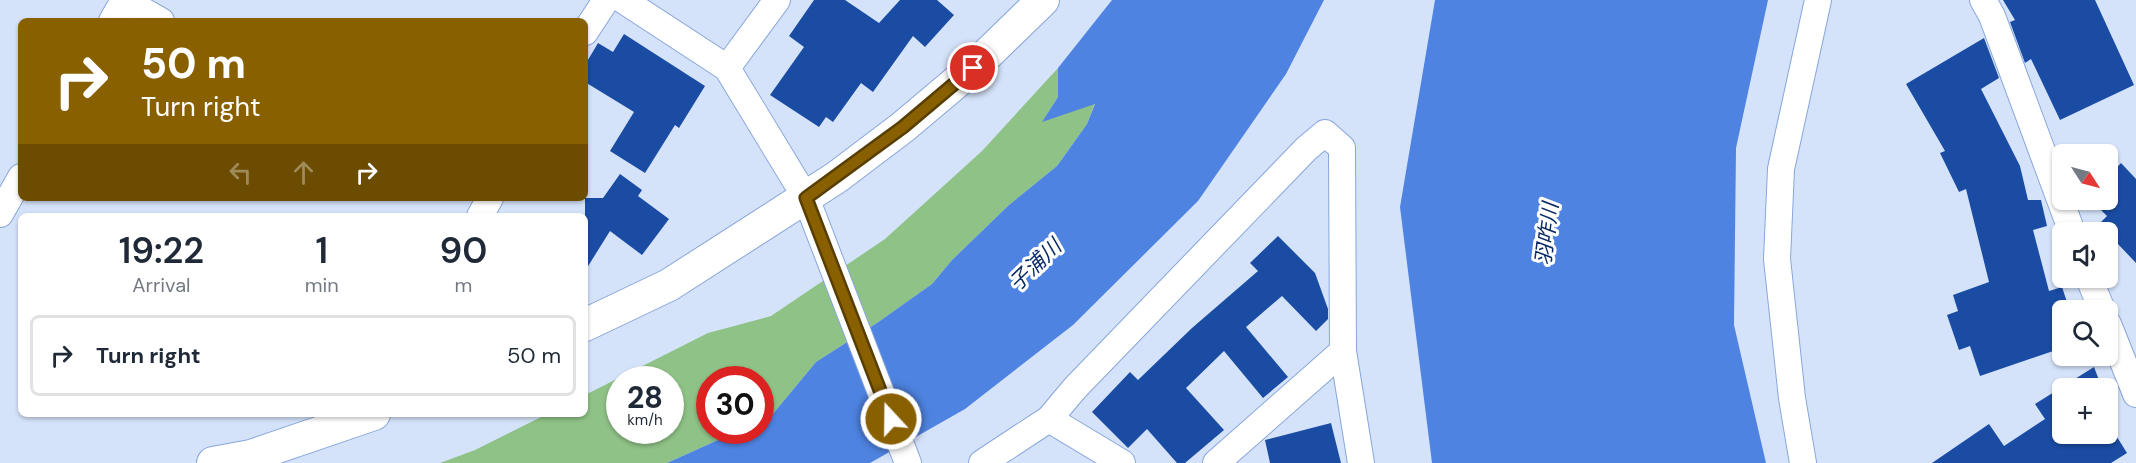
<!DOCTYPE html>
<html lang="en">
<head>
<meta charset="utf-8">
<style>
	body { margin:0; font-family:"DM Sans","Noto Sans JP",sans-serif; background:#f2f2f3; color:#1f2937; height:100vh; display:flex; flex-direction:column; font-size:22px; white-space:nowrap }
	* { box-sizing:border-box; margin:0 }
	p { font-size:20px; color:#747a83 }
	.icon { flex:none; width:33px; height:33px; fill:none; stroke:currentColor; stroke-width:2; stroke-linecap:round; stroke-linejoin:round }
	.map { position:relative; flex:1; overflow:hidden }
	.panel { position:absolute; left:18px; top:213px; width:570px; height:204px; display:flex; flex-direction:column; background:#fff; border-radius:9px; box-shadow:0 2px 4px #0004 }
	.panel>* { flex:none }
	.guide { position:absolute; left:18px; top:18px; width:570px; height:183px; border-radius:9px; box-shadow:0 2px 4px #0004; background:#886000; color:#fff; overflow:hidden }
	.needle { width:39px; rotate:126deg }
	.buttons { position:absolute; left:2052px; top:144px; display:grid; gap:12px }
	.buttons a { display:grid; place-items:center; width:66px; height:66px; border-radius:9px; background:#fff; box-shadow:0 2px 4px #0004; font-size:30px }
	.speed { position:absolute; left:606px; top:366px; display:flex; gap:12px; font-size:30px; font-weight:700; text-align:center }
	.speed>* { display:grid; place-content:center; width:78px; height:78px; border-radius:50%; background:#fff; box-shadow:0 2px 4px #0004; line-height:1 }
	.speed small { font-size:15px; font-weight:400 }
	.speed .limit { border:9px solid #d22; background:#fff; color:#111 }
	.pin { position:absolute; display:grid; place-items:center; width:51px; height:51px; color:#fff; margin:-26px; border:3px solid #fff; border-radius:50%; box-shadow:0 2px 6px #0007 }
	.me { position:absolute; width:66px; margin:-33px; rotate:339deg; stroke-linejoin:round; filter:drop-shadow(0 0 4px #0008) }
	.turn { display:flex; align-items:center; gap:21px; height:126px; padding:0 24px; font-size:27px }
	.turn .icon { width:78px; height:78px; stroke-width:2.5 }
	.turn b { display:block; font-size:42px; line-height:51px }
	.lanes { display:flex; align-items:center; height:57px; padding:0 24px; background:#0003; justify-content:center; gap:30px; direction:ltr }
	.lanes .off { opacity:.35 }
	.eta { display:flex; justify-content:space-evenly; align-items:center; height:102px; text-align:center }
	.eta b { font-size:36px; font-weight:600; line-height:42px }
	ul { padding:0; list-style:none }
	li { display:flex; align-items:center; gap:18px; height:81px; margin:0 12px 9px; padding:0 12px; border:3px solid #e0e1e3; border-radius:9px }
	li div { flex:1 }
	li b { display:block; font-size:22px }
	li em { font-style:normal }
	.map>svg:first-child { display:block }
	.green { fill:#8fc286; fill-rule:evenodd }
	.water { fill:#4e83e1 }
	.building { fill:#1a4ca4 }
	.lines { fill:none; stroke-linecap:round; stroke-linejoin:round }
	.minor-casing { stroke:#87a6dc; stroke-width:28 }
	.tertiary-casing { stroke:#87a6dc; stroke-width:34 }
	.minor { stroke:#fff; stroke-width:26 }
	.tertiary { stroke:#fff; stroke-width:32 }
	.route-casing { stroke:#583e00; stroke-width:15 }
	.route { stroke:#886000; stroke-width:10 }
	.labels { text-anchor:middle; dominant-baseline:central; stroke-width:6; stroke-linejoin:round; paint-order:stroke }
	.water-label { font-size:21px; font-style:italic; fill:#0a2b65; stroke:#fff }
</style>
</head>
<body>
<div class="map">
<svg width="2136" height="463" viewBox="0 0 2136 463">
	<rect width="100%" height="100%" fill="#d5e3fa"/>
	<path class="green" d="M1058 68V97L1043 121 1095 103 1087 124 1057 166 1009 205 952 260 932 284 877 323 816 362 772 415 761 420 760 380H710V430L738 431 667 463H440L475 450 547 414H585V395L708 333 771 316 885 239 982 151ZM620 380H670V430H620Z"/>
	<g class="water">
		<polygon points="1112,0 1324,0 1286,74 1198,201 1073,325 965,409 870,463 667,463 738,431 760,430 761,420 772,415 816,362 877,323 932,284 952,260 1009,205 1057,166 1087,124 1095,104 1042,122 1058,97 1058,68"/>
		<polygon points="1435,0 1768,0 1736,148 1734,325 1766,463 1432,463 1400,207"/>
	</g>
	<g class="building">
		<polygon points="814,0 845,0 879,23 900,0 937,0 954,15 925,47 913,36 873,92 861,83 833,122 826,117 819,127 770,95 804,47 789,36"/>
		<polygon points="2003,0 2095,0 2134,85 2060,120 2031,59 2025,63 2010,22 2015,20"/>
		<polygon points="624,34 705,86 679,128 675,125 645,173 610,151 634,112 585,82 585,65 598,43 613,52"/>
		<polygon points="1984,38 1999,78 1981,89 2020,166 2028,200 2041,200 2047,226 2033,230 2049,291 2062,287 2068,305 2070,305 2072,310 2062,310 2062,348 1980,376 1970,346 1959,350 1947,315 1958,311 1953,295 1989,282 1966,189 1959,192 1940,153 1945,151 1906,84"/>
		<polygon points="2121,163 2136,179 2136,263 2099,224 2107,216 2091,200 2108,200 2108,177"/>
		<polygon points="620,174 642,190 638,196 669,219 642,255 610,231 585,271 585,198 603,198"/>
		<polygon points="1278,236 1315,273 1328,309 1328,319 1316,331 1282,296 1246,327 1288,377 1263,398 1224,351 1186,388 1224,430 1185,463 1177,463 1147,429 1128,448 1092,412 1130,372 1138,380 1192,328 1258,271 1250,263"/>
		<polygon points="2094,367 2102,388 2062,388 2062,434 2108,434 2108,401 2117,426 2112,429 2127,453 2111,463 1932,463 1989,424 2004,446 2045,419 2035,404"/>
		<polygon points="1331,423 1341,463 1270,463 1265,440"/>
	</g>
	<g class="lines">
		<g class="minor-casing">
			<g id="minor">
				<polyline points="124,0 161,21"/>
				<polyline points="623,0 727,68 806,198 908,463"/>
				<polyline points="1983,0 1992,16 2072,232"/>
				<polyline points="112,21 124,0"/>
				<polyline points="585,32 606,0"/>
				<polyline points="727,68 777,0"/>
				<polyline points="0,214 21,177"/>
				<polyline points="480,216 490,198"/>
				<polyline points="2089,278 2102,310"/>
				<polyline points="2108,324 2136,394"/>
				<polyline points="1049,419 1122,463"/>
				<polyline points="982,463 1049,419 1075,388 1306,149 1325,133 1342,148 1343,351 1361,463"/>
				<polyline points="1216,463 1343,351"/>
				<polyline points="1803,463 1792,398 1777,259 1781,169 1818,0"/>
			</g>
		</g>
		<g class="tertiary-casing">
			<g id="tertiary">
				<polyline points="585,325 669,285 837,177 903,127 973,68 1043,0"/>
				<polyline points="213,463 251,456 374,414"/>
			</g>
		</g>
		<use href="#minor" class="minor"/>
		<use href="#tertiary" class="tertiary"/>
	</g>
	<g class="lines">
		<g class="route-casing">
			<polyline id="route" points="891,419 806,198 903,127 973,68"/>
		</g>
		<use href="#route" class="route"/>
	</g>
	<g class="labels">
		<g class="water-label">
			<text transform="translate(1547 234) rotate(-83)">羽咋川</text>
			<text transform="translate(1035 265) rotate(-44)">子浦川</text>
		</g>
	</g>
</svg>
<div class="buttons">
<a><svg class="needle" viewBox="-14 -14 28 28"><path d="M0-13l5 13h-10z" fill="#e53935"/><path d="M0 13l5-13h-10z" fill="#747a83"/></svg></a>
<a><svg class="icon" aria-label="sound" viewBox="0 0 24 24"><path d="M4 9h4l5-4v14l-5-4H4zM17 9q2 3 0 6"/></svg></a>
<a><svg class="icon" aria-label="search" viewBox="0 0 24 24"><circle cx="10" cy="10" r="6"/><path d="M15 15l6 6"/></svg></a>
<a>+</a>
</div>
<div class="speed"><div>28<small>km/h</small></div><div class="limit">30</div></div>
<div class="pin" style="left:973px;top:68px;background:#d93025"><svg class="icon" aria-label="arrive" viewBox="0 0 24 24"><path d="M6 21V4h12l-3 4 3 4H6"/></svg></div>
<svg class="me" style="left:891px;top:419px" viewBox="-20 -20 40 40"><circle r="17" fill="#886000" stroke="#fff" stroke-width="3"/><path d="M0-11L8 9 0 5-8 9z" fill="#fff"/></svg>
<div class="guide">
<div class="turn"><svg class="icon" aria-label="right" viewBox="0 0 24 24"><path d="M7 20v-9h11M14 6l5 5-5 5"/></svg><div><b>50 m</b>Turn right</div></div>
<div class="lanes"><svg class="icon off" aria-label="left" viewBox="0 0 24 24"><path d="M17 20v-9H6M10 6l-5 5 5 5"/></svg><svg class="icon off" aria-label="ahead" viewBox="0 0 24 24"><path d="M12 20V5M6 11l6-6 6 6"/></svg><svg class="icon" aria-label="right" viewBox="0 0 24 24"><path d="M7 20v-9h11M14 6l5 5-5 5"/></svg></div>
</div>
<section class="panel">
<div class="eta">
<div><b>19:22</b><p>Arrival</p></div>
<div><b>1</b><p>min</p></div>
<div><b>90</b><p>m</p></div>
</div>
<ul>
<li><svg class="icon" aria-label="right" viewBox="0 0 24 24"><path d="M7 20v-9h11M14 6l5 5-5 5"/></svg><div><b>Turn right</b></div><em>50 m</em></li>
</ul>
</section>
</div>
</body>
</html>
